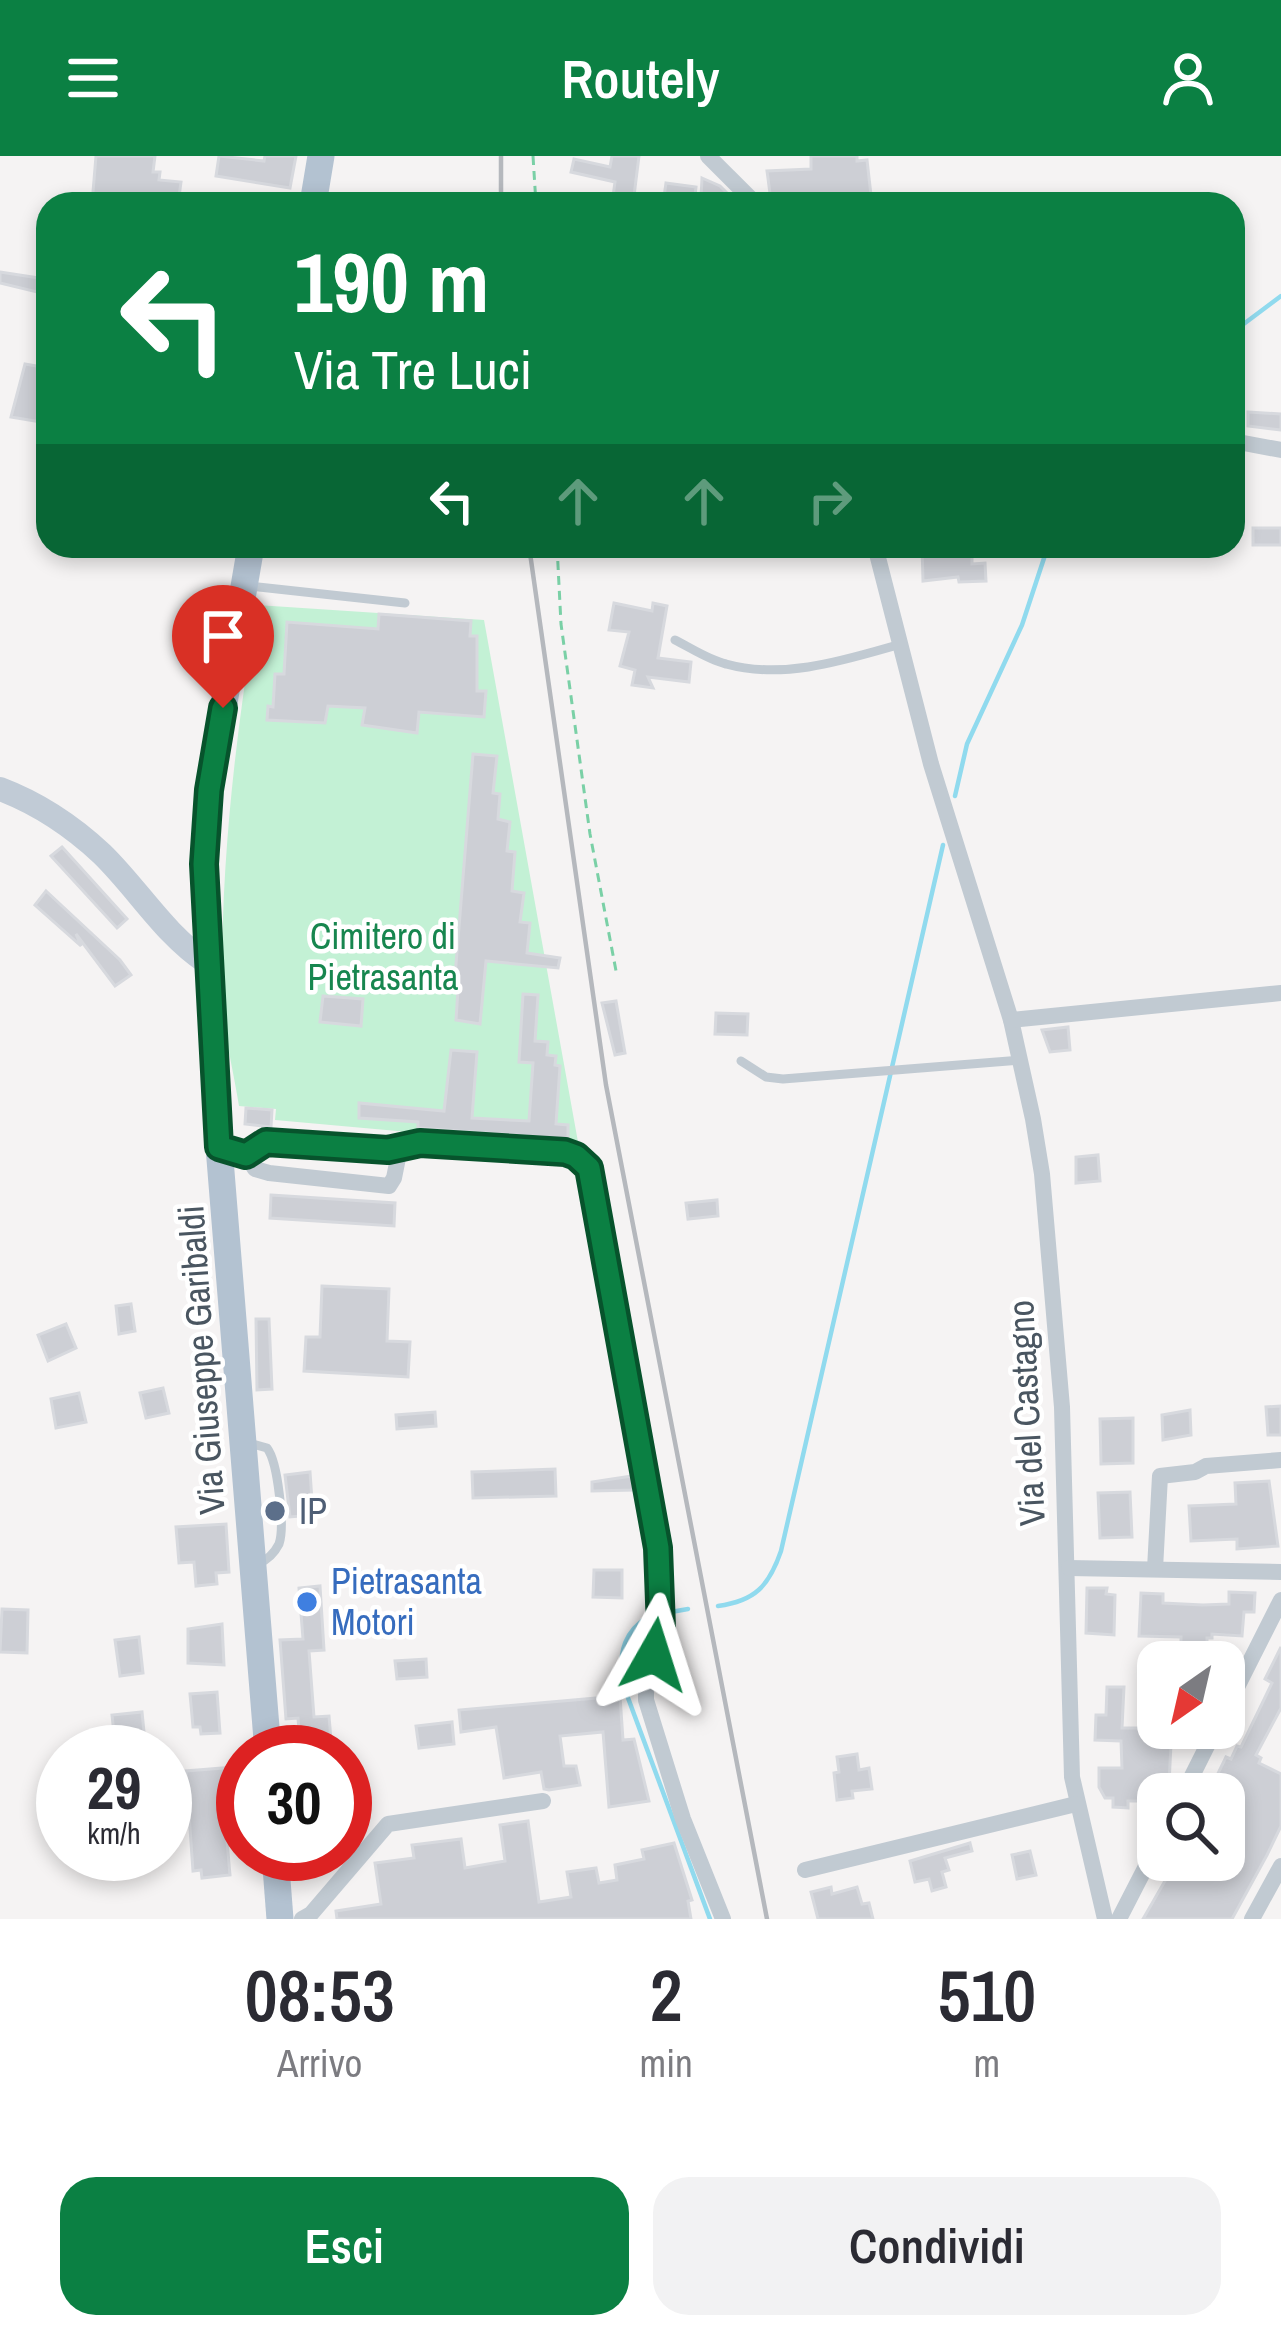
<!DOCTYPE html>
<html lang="it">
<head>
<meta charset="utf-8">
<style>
	body { margin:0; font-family:"Archivo Narrow",sans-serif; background:#f2f2f3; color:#2b2b33; height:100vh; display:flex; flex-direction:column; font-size:45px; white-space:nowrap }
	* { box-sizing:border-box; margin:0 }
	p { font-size:39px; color:#7c7c81 }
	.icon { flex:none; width:66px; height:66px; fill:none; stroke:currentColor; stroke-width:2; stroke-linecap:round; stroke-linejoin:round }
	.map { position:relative; height:1763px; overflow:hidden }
	.details { display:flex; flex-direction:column; background:#fff; flex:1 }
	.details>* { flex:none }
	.banner { position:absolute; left:36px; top:36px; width:1209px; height:366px; border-radius:36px; box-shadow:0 6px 18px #0003; background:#0b8043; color:#fff; overflow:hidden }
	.needle { width:78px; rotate:214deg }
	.fabs { position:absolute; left:1137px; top:1485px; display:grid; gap:24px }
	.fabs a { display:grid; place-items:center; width:108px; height:108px; border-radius:24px; background:#fff; box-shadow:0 6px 18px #0003; font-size:60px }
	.speed { position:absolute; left:36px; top:1569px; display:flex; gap:24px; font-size:60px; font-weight:700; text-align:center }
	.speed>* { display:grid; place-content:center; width:156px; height:156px; border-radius:50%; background:#fff; box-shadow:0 6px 18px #0003; line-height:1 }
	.speed small { font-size:30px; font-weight:400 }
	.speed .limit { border:18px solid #d22; background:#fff; color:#111 }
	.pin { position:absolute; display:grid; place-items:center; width:102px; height:102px; color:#fff; margin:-123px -51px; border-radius:50% 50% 50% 0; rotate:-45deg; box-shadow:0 0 12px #0007 }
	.pin .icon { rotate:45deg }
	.me { position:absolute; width:132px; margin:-66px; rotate:6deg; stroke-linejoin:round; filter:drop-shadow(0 0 9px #0008) }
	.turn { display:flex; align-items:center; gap:42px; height:252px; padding:0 60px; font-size:54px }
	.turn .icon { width:156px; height:156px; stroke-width:2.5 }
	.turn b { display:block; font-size:84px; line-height:102px }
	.lanes { display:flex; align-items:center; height:114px; padding:0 60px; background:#0003; justify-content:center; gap:60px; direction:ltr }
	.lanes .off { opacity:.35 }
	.eta { display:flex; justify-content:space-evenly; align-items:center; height:204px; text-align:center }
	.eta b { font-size:72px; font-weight:600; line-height:84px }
	.cta { display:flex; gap:24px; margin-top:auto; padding:24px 60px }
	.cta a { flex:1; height:138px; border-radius:36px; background:#0b8043; color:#fff; font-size:48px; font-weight:600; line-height:138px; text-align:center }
	.cta a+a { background:#f2f2f3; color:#2b2b33 }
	header { display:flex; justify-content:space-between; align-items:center; height:156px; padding:0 60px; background:#0b8043; color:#fff; font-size:54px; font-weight:600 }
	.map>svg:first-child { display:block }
	.green { fill:#c3f1d5 }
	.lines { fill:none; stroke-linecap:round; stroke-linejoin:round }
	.stream { stroke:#90daee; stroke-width:4.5 }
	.building { fill:#cdcfd5; stroke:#d7d9de; stroke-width:3 }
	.path { stroke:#7ad0a6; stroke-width:3; stroke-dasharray:9 6; stroke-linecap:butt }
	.lane { stroke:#c1cad2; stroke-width:9 }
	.street { stroke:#c1cad2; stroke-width:16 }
	.secondary { stroke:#c1cbd6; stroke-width:24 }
	.primary { stroke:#b3c2d1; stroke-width:27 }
	.rail { stroke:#b5b8bd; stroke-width:4.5 }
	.route-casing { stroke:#07532c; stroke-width:30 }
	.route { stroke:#0b8043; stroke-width:21 }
	.service-dot { fill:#5c6f8a; stroke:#fff; stroke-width:4.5 }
	.shop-dot { fill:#3f7fe0; stroke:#fff; stroke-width:4.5 }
	.labels { text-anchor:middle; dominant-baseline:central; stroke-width:9; stroke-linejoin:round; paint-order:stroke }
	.park-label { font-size:36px; fill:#17864f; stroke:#fff }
	.street-label { font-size:36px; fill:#4a5661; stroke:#fff }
	.service-label { font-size:36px; fill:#4e5e75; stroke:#fff; text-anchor:start }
	.shop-label { font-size:36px; fill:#366cbe; stroke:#fff; text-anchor:start }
</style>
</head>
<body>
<header><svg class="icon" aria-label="menu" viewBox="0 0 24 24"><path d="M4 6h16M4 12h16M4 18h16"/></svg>Routely<svg class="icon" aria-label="person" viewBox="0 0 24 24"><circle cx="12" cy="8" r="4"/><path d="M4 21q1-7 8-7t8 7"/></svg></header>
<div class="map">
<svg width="1281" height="1763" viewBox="0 0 1281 1763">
	<rect width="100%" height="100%" fill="#f5f3f3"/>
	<path class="green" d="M257 449 484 464 578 986 486 983 275 964 276 953 239 950C233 912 222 871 222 832 221 702 236 576 257 449Z"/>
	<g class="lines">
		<g class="stream">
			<polyline points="1233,176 1281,140"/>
			<polyline points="955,640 967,588 1022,469 1048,390"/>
			<path d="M718 1450C755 1445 769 1430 781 1395L943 689"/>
			<polyline points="671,1456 688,1453"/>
			<path d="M649 1460C624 1476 620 1494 621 1523L710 1763"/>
		</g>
	</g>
	<g class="building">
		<polygon points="96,0 155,0 153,16 160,16 159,24 181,26 178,48 92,48"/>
		<polygon points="219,0 264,5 265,0 296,0 290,32 216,20"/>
		<polygon points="612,0 639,0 633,48 612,48 615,26 571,16 574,3 610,11"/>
		<polygon points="811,0 857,0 857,5 867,4 872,48 842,48 841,44 771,45 767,15 811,13"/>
		<polygon points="702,22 720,30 734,44 701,42"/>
		<polygon points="666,27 696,31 694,48 663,48"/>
		<polygon points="0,116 39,122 37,136 0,127"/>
		<polygon points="25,208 48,212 41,266 11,261"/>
		<polygon points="1248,256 1281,258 1281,274 1248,270"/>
		<rect x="1253" y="372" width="28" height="17"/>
		<polygon points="922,390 972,390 972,408 985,407 986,425 959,426 958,421 923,425"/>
		<polygon points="614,447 652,455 653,447 667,450 658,502 691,506 689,526 648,521 653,532 632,529 635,514 620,510 629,476 609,474"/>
		<polygon points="379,458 471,465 470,480 477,480 477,535 486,535 484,561 419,556 417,577 362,569 365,552 328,550 325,567 267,564 268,550 273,551 275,518 284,518 287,466 378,473"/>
		<polygon points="473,598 497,600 493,637 500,638 498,663 510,666 507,695 515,696 512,735 524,737 520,766 530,767 527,797 560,802 558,812 486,805 480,868 456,864 458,833 454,833"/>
		<polygon points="62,691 127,763 117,772 51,700"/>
		<polygon points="46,735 120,804 131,819 115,830 76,778 81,790 35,749"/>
		<polygon points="523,838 538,839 535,885 548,886 547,899 556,900 555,909 560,910 556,968 568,969 568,983 418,972 418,966 359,962 359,947 444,955 451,894 477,896 472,962 529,965 533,907 519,906"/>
		<polygon points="323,840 363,843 361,870 320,866"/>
		<polygon points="616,845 625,897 615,899 602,847"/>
		<polygon points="716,857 748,858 747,879 715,878"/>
		<polygon points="1068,871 1070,894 1050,896 1042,874"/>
		<polygon points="246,952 272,954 271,971 245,968"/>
		<polygon points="1098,999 1100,1025 1076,1027 1076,1001"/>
		<polygon points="271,1039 395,1047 394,1070 270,1062"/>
		<polygon points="717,1044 718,1060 688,1063 686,1047"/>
		<polygon points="322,1130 389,1133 387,1185 410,1186 408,1221 304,1215 306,1181 320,1181"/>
		<polygon points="131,1148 135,1175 119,1178 116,1150"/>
		<polygon points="256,1163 269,1163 272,1233 257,1234"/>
		<polygon points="66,1168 76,1192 48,1205 38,1179"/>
		<polygon points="163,1232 169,1257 146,1262 140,1237"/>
		<polygon points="79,1237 86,1266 56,1272 51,1243"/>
		<polygon points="1281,1250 1281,1279 1268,1279 1266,1251"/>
		<polygon points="1190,1254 1191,1279 1163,1284 1162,1259"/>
		<polygon points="435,1256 436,1270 397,1273 396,1259"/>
		<polygon points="1133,1262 1133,1307 1101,1308 1100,1263"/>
		<polygon points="555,1313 556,1340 473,1342 472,1316"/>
		<polygon points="310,1316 313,1359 290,1361 285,1319"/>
		<polygon points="632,1320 634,1334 592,1335 592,1326"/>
		<polygon points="1269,1325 1278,1390 1237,1393 1237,1383 1191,1385 1189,1350 1236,1348 1235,1327"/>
		<polygon points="1130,1336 1132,1381 1100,1382 1098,1337"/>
		<polygon points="226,1368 229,1416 216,1417 217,1428 196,1430 194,1406 179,1407 176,1371"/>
		<polygon points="594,1414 622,1414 622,1442 593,1441"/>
		<polygon points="320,1430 324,1494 309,1495 314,1561 329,1560 332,1596 301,1596 298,1562 286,1563 280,1484 303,1483 299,1432"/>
		<polygon points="1087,1432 1107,1432 1106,1438 1115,1439 1114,1479 1086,1477"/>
		<polygon points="1229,1436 1255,1437 1254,1456 1244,1456 1242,1480 1212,1478 1212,1482 1207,1482 1207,1506 1181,1506 1181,1481 1139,1480 1141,1437 1163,1438 1163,1447 1203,1449 1229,1448"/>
		<polygon points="2,1453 28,1454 27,1497 0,1496"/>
		<polygon points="222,1468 224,1509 188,1507 188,1473"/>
		<polygon points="139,1481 143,1517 120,1520 115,1484"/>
		<polygon points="1281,1491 1281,1552 1256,1599 1261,1602 1259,1607 1281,1618 1281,1670 1267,1699 1232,1763 1143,1763 1177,1704 1224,1704 1224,1638 1208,1638 1226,1601 1231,1603 1237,1590 1241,1591 1272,1527 1265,1523"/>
		<polygon points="426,1503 427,1521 397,1523 395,1505"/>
		<polygon points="1107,1531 1124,1531 1122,1572 1179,1572 1179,1589 1171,1588 1169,1628 1162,1627 1158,1645 1128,1645 1128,1652 1113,1651 1113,1642 1105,1642 1099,1631 1099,1612 1122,1612 1121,1585 1095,1584 1096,1559 1106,1559"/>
		<polygon points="217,1536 220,1577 201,1578 200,1571 193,1571 190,1538"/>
		<polygon points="620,1540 623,1584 634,1583 649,1645 609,1651 603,1576 560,1580 564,1610 576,1610 580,1629 549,1634 544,1633 541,1616 504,1622 496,1571 461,1576 459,1554"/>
		<polygon points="142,1556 146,1596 116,1596 112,1559"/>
		<polygon points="452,1566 454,1588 419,1592 416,1570"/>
		<polygon points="857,1598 859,1614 869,1612 872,1633 852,1635 853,1642 837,1644 834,1617 839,1616 837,1601"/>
		<polygon points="236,1611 234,1638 223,1639 230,1719 202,1722 201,1714 193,1715 186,1615"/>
		<polygon points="528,1665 539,1746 571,1741 567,1716 596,1712 599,1727 617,1724 615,1709 644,1703 642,1694 674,1687 692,1744 688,1745 691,1763 337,1763 336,1755 381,1748 375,1707 414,1702 412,1689 461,1683 465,1712 505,1705 500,1669"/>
		<polygon points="970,1687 972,1695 945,1702 949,1714 942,1716 946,1731 932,1735 929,1723 915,1726 910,1705"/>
		<polygon points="1030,1695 1036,1719 1017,1723 1012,1699"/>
		<polygon points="297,1698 346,1698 336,1709 299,1712"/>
		<polygon points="831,1731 832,1738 857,1731 862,1748 869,1747 873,1763 818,1763 811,1736"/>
	</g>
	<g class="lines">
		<g class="path">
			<polyline points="533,0 536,48"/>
			<polyline points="557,390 561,468 590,678 617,820"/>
		</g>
		<g class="lane">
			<polyline points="249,430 405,447"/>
			<path d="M675 484C691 492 709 504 726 508 784 524 845 504 901 488"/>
			<polyline points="741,905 766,921 783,923 1020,904"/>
			<path d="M245 1286 267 1292C278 1306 285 1371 279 1388 274 1398 267 1404 258 1408"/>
		</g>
		<g class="street">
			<polyline points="708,0 756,48"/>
			<polyline points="1233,285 1281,294"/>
			<polyline points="875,390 931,608 1011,864 1033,963 1042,1018 1062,1251 1072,1621 1105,1763"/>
			<polyline points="1011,864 1281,837"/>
			<polyline points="237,998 246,999 255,1013 269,1017 389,1030 394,1022 400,992"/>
			<polyline points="246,999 265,986 388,994 420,987 565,996 576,1000 589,1012 658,1392 661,1472 646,1525 646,1544 683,1663 723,1763"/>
			<polyline points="1069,1412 1281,1416"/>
			<polyline points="1155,1413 1160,1320 1195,1316 1206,1310 1281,1304"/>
			<polyline points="1224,1557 1281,1444"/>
			<polyline points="1183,1638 1216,1572"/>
			<polyline points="805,1714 1076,1648"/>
			<polyline points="302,1763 311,1758 388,1668 543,1645"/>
			<polyline points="1119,1763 1158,1687"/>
			<polyline points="1252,1763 1281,1710"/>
		</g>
		<path class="secondary" d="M0 633C37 647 73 671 102 698 138 733 164 778 206 806"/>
		<g class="primary">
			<polyline points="313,48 321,0"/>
			<polyline points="251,390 209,634 204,708 219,991 268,1596"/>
			<polyline points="275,1698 280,1763"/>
		</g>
		<g class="rail">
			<polyline points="501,0 501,48"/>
			<polyline points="529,390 606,929 767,1763"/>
		</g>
	</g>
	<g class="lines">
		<g class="route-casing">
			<polyline id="route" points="223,552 209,634 204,708 219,991 246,999 266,986 388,994 420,987 565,996 576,1000 589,1012 658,1392 661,1472 654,1499"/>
		</g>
		<use href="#route" class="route"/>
	</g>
	<circle class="service-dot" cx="275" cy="1355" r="12"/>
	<circle class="shop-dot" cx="307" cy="1446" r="12"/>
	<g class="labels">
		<g class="park-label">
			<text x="383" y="780">Cimitero di<tspan x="383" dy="41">Pietrasanta</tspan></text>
		</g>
		<g class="street-label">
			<text transform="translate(201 1204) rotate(-94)">Via Giuseppe Garibaldi</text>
			<text transform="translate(1026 1257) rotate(-93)">Via del Castagno</text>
		</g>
		<g class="service-label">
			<text x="299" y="1355">IP</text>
		</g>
		<g class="shop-label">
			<text x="331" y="1425">Pietrasanta<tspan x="331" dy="41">Motori</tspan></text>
		</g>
	</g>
</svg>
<div class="fabs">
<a><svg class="needle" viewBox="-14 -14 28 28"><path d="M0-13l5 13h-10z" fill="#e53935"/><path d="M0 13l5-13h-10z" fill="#7c7c81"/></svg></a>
<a><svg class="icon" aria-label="search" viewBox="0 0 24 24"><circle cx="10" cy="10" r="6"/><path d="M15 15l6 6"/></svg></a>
</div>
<div class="speed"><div>29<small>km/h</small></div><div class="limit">30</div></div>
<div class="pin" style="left:223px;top:552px;background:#d93025"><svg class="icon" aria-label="arrive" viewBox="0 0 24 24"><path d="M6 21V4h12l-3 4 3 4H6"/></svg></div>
<svg class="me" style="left:654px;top:1499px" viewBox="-20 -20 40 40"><path d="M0-17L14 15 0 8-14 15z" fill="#0b8043" stroke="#fff" stroke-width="4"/></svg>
<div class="banner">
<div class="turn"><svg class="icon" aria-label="left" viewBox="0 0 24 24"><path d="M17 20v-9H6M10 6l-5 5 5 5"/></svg><div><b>190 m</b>Via Tre Luci</div></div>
<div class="lanes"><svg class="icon" aria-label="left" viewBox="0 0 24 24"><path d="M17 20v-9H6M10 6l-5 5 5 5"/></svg><svg class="icon off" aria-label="ahead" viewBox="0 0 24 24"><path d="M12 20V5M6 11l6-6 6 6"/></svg><svg class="icon off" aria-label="ahead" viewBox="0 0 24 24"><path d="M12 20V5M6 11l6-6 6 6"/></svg><svg class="icon off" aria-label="right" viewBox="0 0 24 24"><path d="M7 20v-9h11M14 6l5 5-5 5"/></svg></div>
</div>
</div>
<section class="details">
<div class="eta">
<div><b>08:53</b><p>Arrivo</p></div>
<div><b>2</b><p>min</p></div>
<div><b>510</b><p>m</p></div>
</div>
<div class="cta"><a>Esci</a><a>Condividi</a></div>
</section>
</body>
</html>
